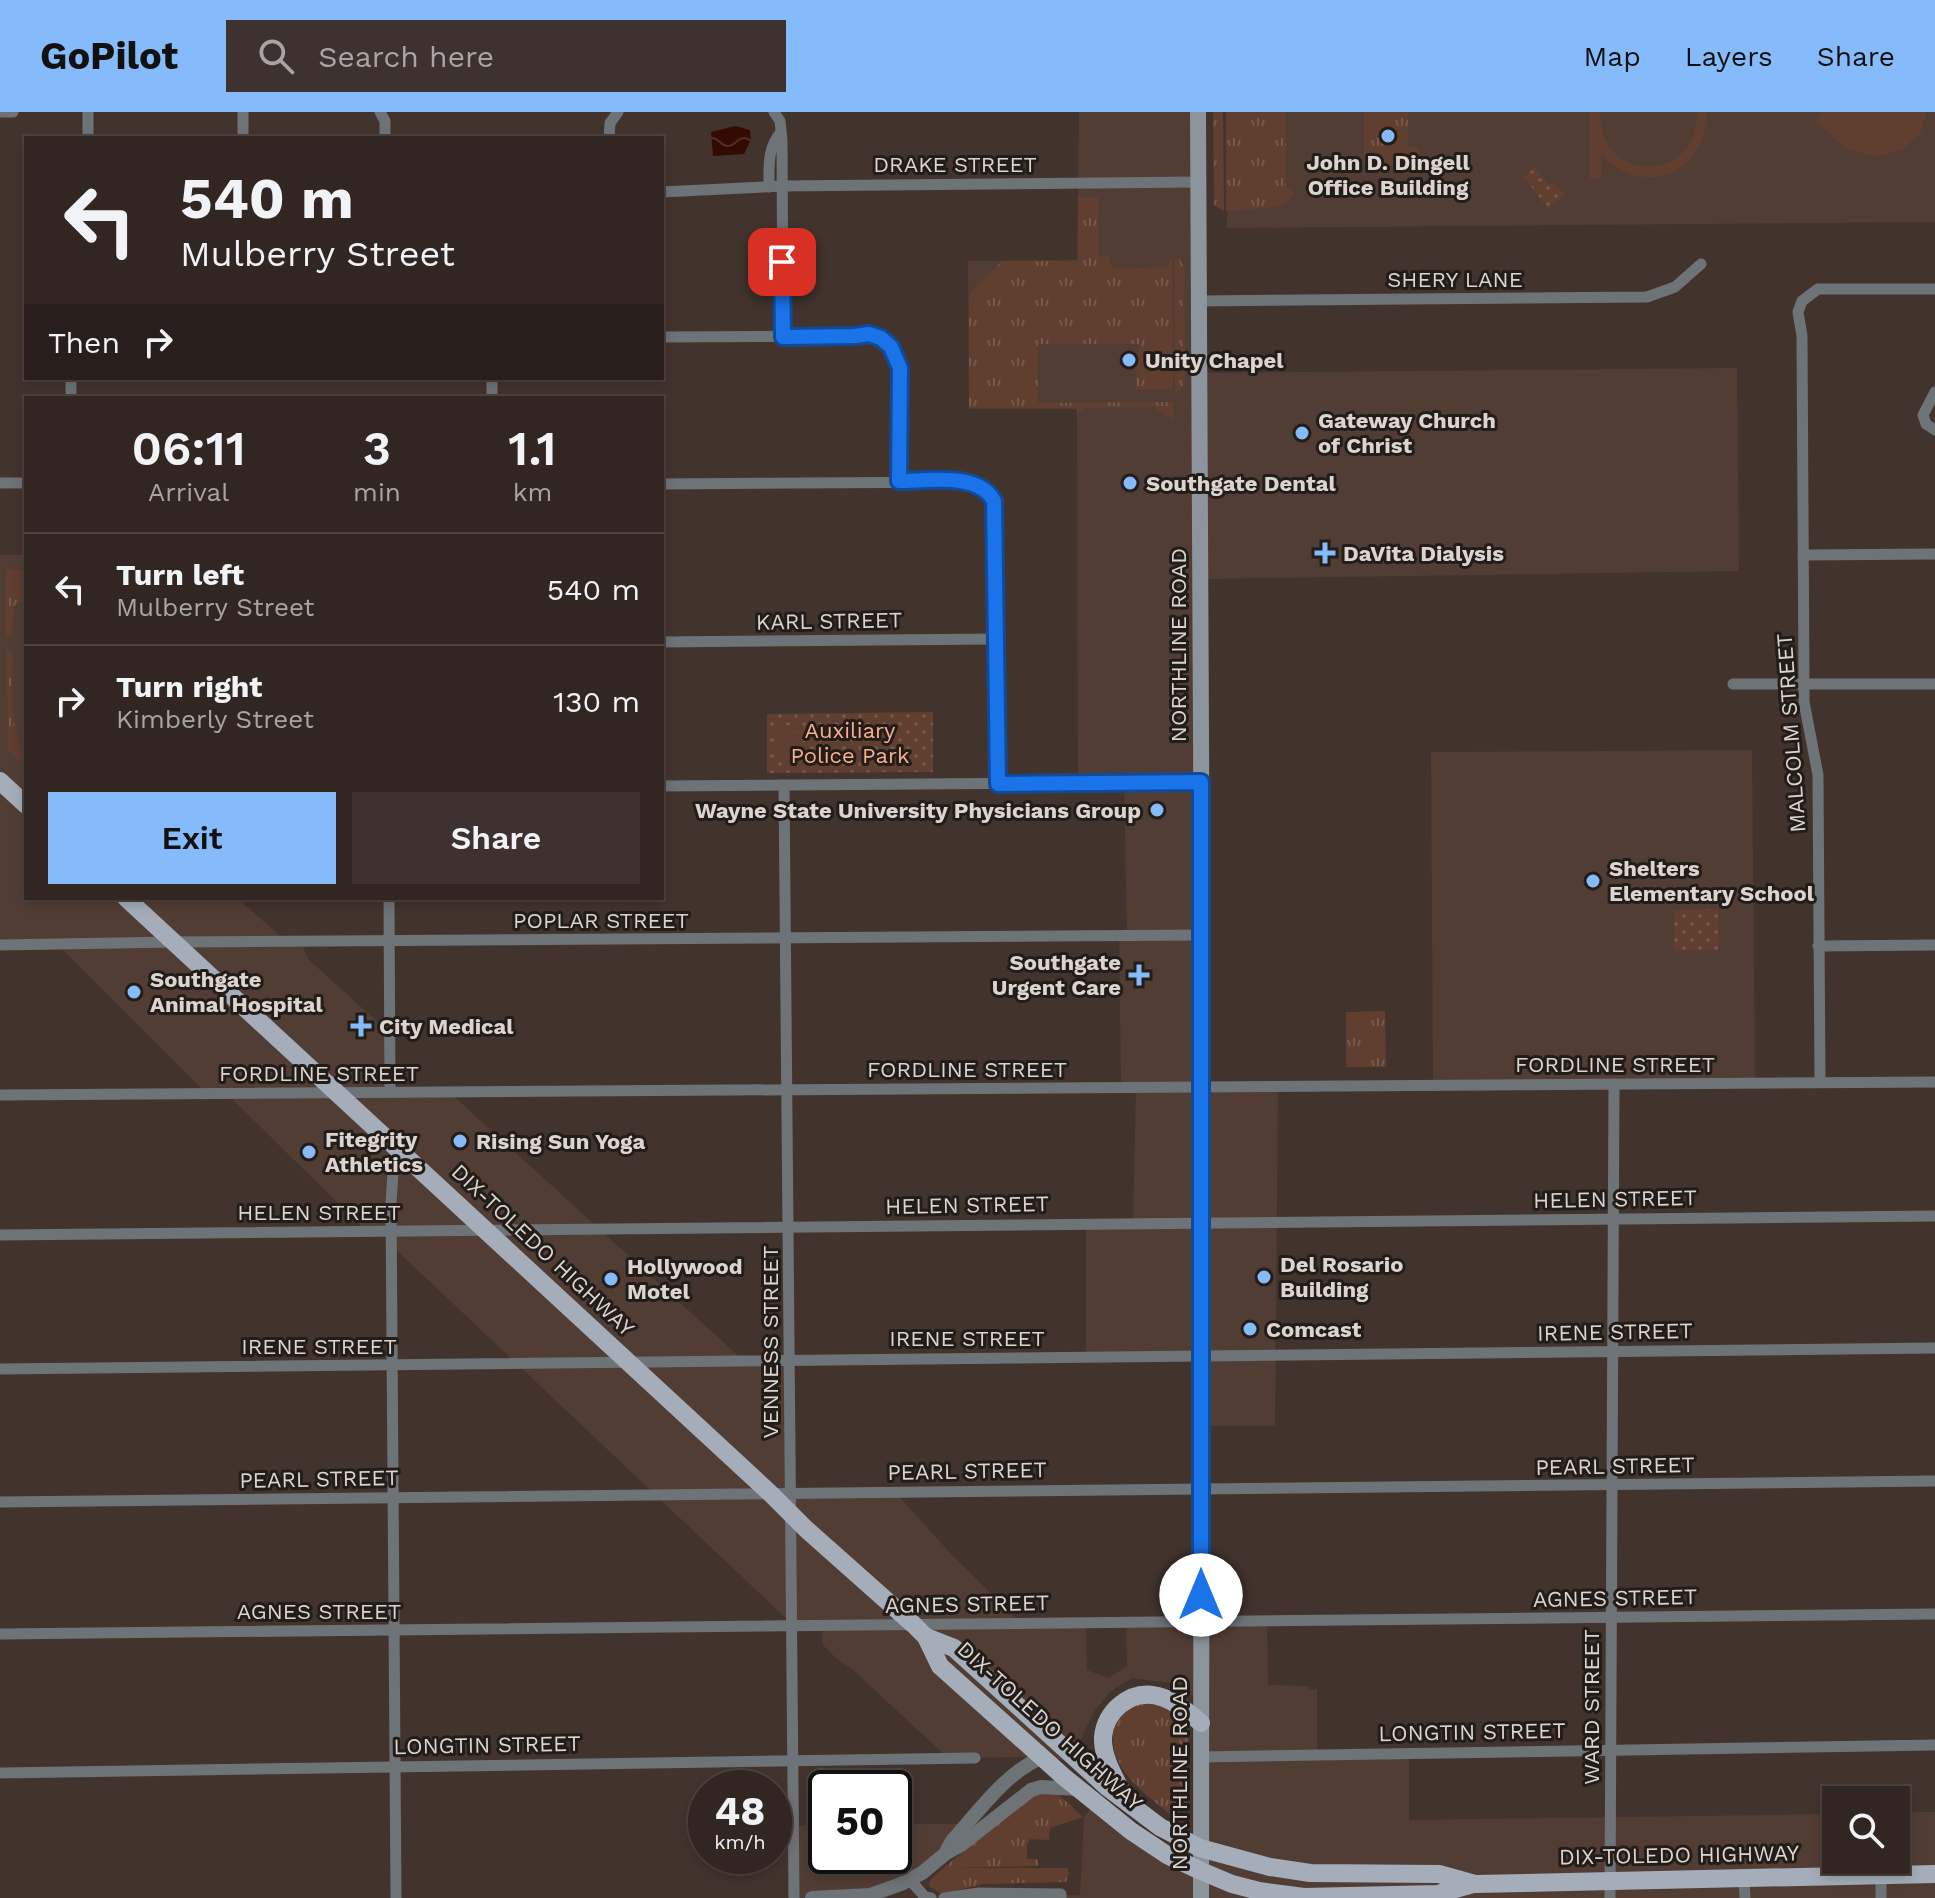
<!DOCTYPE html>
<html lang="en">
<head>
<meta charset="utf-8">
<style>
	body { margin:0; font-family:"Work Sans",sans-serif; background:#3d322f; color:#f1f3f6; height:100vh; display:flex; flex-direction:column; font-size:30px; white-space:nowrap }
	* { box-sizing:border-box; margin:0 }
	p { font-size:26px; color:#a8a5a5 }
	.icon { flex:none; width:44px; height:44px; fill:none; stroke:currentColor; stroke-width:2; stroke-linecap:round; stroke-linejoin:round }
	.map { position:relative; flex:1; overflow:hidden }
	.details { position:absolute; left:24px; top:284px; width:640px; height:504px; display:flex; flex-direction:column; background:#322622; border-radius:0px; box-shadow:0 4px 12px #0003,0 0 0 2px #4d4340 }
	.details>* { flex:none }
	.top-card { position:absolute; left:24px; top:24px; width:640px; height:244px; border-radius:0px; box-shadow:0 4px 12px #0003,0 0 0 2px #4d4340; background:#322622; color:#f1f3f6; overflow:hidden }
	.fabs { position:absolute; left:1822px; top:1674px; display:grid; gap:16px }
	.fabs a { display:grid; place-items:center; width:88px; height:88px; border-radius:0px; background:#322622; box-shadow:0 4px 12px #0003,0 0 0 2px #4d4340; font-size:40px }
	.speed { position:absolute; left:688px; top:1658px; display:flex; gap:16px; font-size:40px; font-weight:700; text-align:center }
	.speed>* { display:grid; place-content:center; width:104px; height:104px; border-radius:50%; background:#322622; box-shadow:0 4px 12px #0003,0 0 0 2px #4d4340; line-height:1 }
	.speed small { font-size:20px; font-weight:400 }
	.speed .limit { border:4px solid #111; border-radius:12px; background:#fff; color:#111 }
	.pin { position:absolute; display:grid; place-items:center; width:68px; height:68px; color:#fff; margin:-34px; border-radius:16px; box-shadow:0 4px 12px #0006 }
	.me { position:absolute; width:88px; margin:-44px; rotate:0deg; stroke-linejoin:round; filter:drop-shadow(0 0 6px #0008) }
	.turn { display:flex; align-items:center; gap:28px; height:168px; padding:0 24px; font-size:36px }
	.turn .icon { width:104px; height:104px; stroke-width:2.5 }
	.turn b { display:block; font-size:56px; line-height:68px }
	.then { display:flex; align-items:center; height:76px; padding:0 24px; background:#0003; gap:16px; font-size:30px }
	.eta { display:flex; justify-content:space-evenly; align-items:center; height:136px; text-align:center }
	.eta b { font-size:48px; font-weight:600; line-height:56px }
	.primary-button { display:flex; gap:16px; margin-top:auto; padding:16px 24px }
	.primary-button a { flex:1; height:92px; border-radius:0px; background:#86bbfb; color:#111; font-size:32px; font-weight:600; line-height:92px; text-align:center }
	.primary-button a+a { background:#3d322f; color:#f1f3f6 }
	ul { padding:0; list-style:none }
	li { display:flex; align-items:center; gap:24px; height:112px; padding:0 24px; border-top:2px solid #4d4340 }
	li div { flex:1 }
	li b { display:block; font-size:30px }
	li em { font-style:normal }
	header { display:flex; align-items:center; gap:48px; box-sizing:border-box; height:112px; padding:0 40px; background:#86bbfb; color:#111 }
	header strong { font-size:38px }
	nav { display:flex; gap:44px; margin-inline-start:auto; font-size:28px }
	.search { width:560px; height:72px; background:#3d322f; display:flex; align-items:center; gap:20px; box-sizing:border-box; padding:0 28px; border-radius:0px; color:#a8a5a5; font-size:30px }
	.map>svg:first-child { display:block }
	.built { fill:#523d35 }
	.grass { fill:url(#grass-tufts) }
	.park { fill:url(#park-dots) }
	.pitch { fill:#603e30 }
	.water { fill:url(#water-waves) }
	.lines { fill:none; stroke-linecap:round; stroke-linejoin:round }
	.minor { stroke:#6e7378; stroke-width:11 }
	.tertiary { stroke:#6e7378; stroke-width:14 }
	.secondary { stroke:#8c949d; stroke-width:16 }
	.primary { stroke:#a4adb9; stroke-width:18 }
	.route-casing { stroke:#114b97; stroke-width:20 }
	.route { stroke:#1a73e8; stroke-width:14 }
	.poi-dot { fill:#86bbfb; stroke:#231d1a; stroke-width:3 }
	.labels { text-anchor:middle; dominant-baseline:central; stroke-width:6; stroke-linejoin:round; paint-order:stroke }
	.poi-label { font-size:22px; font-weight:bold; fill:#ddd4d0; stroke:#231d1a; text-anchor:start }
	.street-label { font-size:22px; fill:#ddd4d0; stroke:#231d1a }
	.park-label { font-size:22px; fill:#fbae8e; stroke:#231d1a }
</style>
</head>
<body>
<header>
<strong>GoPilot</strong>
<div class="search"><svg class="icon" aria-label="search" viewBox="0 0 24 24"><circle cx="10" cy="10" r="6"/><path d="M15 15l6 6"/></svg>Search here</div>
<nav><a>Map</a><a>Layers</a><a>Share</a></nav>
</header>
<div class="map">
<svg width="1935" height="1786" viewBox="0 0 1935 1786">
	<defs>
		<pattern id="grass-tufts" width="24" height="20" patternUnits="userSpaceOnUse" patternTransform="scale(2)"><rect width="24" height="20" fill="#603e30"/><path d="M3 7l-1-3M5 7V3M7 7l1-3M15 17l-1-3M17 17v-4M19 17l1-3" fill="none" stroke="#76594d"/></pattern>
		<pattern id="park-dots" width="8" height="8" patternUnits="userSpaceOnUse" patternTransform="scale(2)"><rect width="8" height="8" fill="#603e30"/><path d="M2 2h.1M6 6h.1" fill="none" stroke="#76594d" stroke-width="1.8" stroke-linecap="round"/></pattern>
		<pattern id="water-waves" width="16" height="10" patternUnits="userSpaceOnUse" patternTransform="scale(2)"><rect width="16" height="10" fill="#330b00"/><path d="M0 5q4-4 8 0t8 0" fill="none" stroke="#502e24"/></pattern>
	</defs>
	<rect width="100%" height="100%" fill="#42332d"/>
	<g class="built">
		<polygon points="1079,0 1198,0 1199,261 1737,256 1739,459 1200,467 1202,975 1278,975 1275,1314 1201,1314 1201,1244 1086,1245 1086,1111 1133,1110 1136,976 1121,976 1119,823 1127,823 1124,671 1078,671 1077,297 969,297 968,149 1077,148"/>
		<polygon points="1226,0 1935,0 1935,110 1227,116"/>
		<polygon points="0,443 26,443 26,786 237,786 286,829 301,829 308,847 390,921 391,980 449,980 743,1248 790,1247 791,1382 896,1381 951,1442 1022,1512 1086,1511 1087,1558 1108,1566 1127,1554 1126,1510 1267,1510 1268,1573 1308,1574 1309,1578 1317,1577 1317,1643 1409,1642 1409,1708 1836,1702 1836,1748 1896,1748 1896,1700 1935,1700 1935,1786 944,1786 1080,1783 1084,1705 1095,1691 1201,1759 1201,1589 1170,1571 1132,1566 1110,1580 1094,1600 1073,1644 1069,1649 1043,1645 948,1646 853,1558 837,1547 823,1533 821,1513 793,1513 391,1133 391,1119 366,1119 227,982 207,982 56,831 0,833"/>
		<polygon points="1752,638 1755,971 1433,974 1431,640"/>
		<polygon points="894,1712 968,1712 952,1729 901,1772 812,1786 794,1786 794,1714 826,1713 826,1744 894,1744"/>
	</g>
	<g class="grass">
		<polygon points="1213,0 1223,0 1224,99 1214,93"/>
		<polygon points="1226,0 1286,0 1286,75 1294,80 1287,91 1275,95 1226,99"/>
		<polygon points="1364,0 1408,0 1408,35 1419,35 1419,54 1364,55"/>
		<polygon points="1078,85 1098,85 1098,143 1108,144 1113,157 1168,155 1169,149 1172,147 1173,277 1135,278 1139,232 1038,232 1038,291 1173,290 1173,307 1153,295 1085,296 1077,302 1076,296 969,296 969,183 1002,149 1078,149"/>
		<polygon points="1179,147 1184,154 1185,274 1175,281 1175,148"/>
		<polygon points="6,458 26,458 26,486 14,494 12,520 6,525"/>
		<path d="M7 537 13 543C13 569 8 623 26 642L19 650 8 638Z"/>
		<polygon points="1385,899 1386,955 1346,955 1346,900"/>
		<path d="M1141 1587 1184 1603 1189 1615 1187 1696 1171 1703C1141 1679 1101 1651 1116 1607Z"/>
		<polygon points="1057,1681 1083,1705 1050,1716 1049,1728 1030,1727 1027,1732 1027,1747 1038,1747 1038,1754 949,1756 1067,1756 1069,1761 1066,1770 984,1772 941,1782 930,1775 929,1770 934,1764 1024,1689 1038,1682"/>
	</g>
	<g class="park">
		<polygon points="1535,55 1549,73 1554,70 1565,83 1548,97 1524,65"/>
		<polygon points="933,600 933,660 767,661 767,602"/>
		<polygon points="1718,797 1719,838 1674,839 1674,798"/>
	</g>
	<g class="pitch">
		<path d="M1590 0H1600C1600 74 1698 72 1697 0H1707C1707 62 1644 87 1601 43V67H1590Z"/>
		<polygon points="1821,0 1927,0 1920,22 1902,38 1875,45 1847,37 1816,10"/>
		<polygon points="775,613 797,613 798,649 776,649"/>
	</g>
	<polygon class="water" points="735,14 750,18 751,28 744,42 713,44 711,20"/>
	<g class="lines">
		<g class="minor">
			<polyline points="0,0 13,0"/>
			<polyline points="243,0 243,26"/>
			<polyline points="380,0 385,9 385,26"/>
			<polyline points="774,0 780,9 782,28 783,225"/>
			<polyline points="88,26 88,0"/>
			<polyline points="609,26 610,11 618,0"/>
			<path d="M769 75C769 54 767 37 781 20"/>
			<polyline points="662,80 782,74 1198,70"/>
			<polyline points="1198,189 1647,185 1675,175 1701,152"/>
			<path d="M662 225 855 224C881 220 894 231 900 256L899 369"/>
			<polyline points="71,266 71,286"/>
			<polyline points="492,266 492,286"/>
			<polyline points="1935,280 1923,303 1926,312 1935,318"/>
			<polyline points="0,371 26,371"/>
			<polyline points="662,372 970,370 987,378 995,397 998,672"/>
			<polyline points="1803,443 1935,442"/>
			<polyline points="662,530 996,527"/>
			<polyline points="1733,572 1935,572"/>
			<polyline points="784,673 794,1786"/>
			<polyline points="662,674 1201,670"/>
			<polyline points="389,786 390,980"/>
			<polyline points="0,833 174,830 1202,823"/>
			<polyline points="1818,834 1935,833"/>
			<polyline points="1820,970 1818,663 1804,590 1804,572 1802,224 1798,200 1802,189 1818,177 1935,177"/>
			<polyline points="0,983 1935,970"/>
			<polyline points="0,1123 1935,1104"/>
			<polyline points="0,1257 1935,1236"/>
			<polyline points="0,1390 1935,1369"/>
			<polyline points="0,1522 1935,1502"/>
			<polyline points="1201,1645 1935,1633"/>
			<polyline points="0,1661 975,1646"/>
			<polyline points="1881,1763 1881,1786"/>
			<polyline points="1744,1766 1745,1786"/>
			<polyline points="910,1768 925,1785 931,1786"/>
			<polyline points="396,1786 391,1091 393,1060 404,1043"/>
			<polyline points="944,1786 979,1781 1061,1782 1061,1786"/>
			<polyline points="1610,1786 1614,972"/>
		</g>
		<g class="tertiary">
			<path d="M947 1738 952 1729C979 1699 1006 1660 1043 1645"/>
			<polyline points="812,1786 870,1783 901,1772 922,1761 945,1742 961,1733 1031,1678 1041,1675 1078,1677"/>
		</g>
		<polyline class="secondary" points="1198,0 1202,831 1201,1786"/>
		<g class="primary">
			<polyline points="0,669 26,693"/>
			<polyline points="126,786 772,1383 806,1417 914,1513 926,1525 940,1554 1064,1665 1131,1719 1167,1743 1201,1759 1232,1772 1259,1779 1304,1785 1438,1782 1473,1772"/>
			<polyline points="926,1525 954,1536 1107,1675 1160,1715 1200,1736 1270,1755 1310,1761 1439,1762 1475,1772 1935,1762"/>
			<path d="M1126 1688C1117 1669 1102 1647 1103 1625 1104 1613 1110 1601 1120 1593 1149 1569 1178 1591 1201 1611"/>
		</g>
	</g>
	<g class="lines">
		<g class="route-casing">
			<path id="route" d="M782 150 783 225 855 224 869 222 881 226 891 235 900 256 899 369C928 369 979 360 994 389L998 672 1201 670V1483"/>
		</g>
		<use href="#route" class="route"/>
	</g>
	<g class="poi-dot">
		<circle cx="1388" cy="24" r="8"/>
		<circle cx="1129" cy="248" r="8"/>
		<circle cx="1302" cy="321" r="8"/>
		<circle cx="1130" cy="371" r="8"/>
		<path d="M1321 429h8v8h8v8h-8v8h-8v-8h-8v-8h8z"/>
		<circle cx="1157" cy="698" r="8"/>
		<circle cx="1593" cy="769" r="8"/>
		<path d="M1135 851h8v8h8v8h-8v8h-8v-8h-8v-8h8z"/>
		<circle cx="134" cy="880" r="8"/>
		<path d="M357 902h8v8h8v8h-8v8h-8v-8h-8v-8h8z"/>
		<circle cx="460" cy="1029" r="8"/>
		<circle cx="309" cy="1040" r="8"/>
		<circle cx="1264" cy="1165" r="8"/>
		<circle cx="611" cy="1167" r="8"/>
		<circle cx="1250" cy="1217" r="8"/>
	</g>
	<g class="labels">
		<g class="poi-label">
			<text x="1388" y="50" text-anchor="middle">John D. Dingell<tspan x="1388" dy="25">Office Building</tspan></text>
			<text x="1145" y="248">Unity Chapel</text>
			<text x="1318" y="308">Gateway Church<tspan x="1318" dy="25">of Christ</tspan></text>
			<text x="1146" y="371">Southgate Dental</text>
			<text x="1343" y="441">DaVita Dialysis</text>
			<text x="1141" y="698" text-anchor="end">Wayne State University Physicians Group</text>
			<text x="1609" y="756">Shelters<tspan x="1609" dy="25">Elementary School</tspan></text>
			<text x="1121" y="850" text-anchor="end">Southgate<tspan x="1121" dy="25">Urgent Care</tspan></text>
			<text x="150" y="867">Southgate<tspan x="150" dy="25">Animal Hospital</tspan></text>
			<text x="379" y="914">City Medical</text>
			<text x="325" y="1027">Fitegrity<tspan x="325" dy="25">Athletics</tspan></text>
			<text x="476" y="1029">Rising Sun Yoga</text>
			<text x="1280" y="1152">Del Rosario<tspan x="1280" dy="25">Building</tspan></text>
			<text x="627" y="1154">Hollywood<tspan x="627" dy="25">Motel</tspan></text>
			<text x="1266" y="1217">Comcast</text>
		</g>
		<g class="street-label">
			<text x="955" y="52">DRAKE STREET</text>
			<text x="1455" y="167">SHERY LANE</text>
			<text transform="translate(829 509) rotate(-1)">KARL STREET</text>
			<text transform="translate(1178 533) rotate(-90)">NORTHLINE ROAD</text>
			<text transform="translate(1791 621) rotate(-94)">MALCOLM STREET</text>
			<text x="601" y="808">POPLAR STREET</text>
			<text x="1615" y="952">FORDLINE STREET</text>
			<text x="967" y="957">FORDLINE STREET</text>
			<text x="319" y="961">FORDLINE STREET</text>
			<text transform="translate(1615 1087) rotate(-1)">HELEN STREET</text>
			<text transform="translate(967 1093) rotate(-1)">HELEN STREET</text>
			<text x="319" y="1100">HELEN STREET</text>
			<text transform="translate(543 1138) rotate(43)">DIX-TOLEDO HIGHWAY</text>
			<text transform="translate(1615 1220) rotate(-1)">IRENE STREET</text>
			<text x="967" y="1226">IRENE STREET</text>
			<text transform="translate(770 1230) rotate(-90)">VENNESS STREET</text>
			<text x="319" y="1234">IRENE STREET</text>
			<text transform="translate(1615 1354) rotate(-1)">PEARL STREET</text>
			<text transform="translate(967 1359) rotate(-1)">PEARL STREET</text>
			<text transform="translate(319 1367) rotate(-1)">PEARL STREET</text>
			<text transform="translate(1615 1486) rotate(-1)">AGNES STREET</text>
			<text transform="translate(967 1492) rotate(-1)">AGNES STREET</text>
			<text x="319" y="1499">AGNES STREET</text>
			<text transform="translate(1591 1595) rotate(-90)">WARD STREET</text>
			<text transform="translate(1050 1614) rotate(42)">DIX-TOLEDO HIGHWAY</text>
			<text transform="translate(1472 1620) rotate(-1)">LONGTIN STREET</text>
			<text transform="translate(487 1633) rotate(-1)">LONGTIN STREET</text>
			<text transform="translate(1179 1661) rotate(-90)">NORTHLINE ROAD</text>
			<text transform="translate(1679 1743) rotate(-1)">DIX-TOLEDO HIGHWAY</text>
		</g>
		<g class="park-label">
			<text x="850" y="618">Auxiliary<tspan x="850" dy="25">Police Park</tspan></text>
		</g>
	</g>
</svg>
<div class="fabs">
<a><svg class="icon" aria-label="search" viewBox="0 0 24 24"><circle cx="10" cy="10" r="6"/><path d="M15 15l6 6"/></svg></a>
</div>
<div class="speed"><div>48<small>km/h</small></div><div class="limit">50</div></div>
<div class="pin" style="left:782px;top:150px;background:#d93025"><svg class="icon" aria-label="arrive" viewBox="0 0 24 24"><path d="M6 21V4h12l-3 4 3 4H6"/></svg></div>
<svg class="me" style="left:1201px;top:1483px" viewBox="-20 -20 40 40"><circle r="19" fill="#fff"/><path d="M0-13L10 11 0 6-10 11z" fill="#1a73e8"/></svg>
<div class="top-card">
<div class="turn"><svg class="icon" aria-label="left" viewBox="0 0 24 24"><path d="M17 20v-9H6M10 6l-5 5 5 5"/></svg><div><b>540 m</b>Mulberry Street</div></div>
<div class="then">Then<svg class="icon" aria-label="right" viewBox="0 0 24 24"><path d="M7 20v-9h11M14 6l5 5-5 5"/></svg></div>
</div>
<section class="details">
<div class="eta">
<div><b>06:11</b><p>Arrival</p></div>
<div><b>3</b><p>min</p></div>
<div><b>1.1</b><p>km</p></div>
</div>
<ul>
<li><svg class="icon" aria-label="left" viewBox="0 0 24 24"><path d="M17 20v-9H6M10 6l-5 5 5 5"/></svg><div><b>Turn left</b><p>Mulberry Street</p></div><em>540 m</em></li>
<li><svg class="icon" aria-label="right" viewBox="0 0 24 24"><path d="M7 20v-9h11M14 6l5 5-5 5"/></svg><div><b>Turn right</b><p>Kimberly Street</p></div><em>130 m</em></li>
</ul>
<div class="primary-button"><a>Exit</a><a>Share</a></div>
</section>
</div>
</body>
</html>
